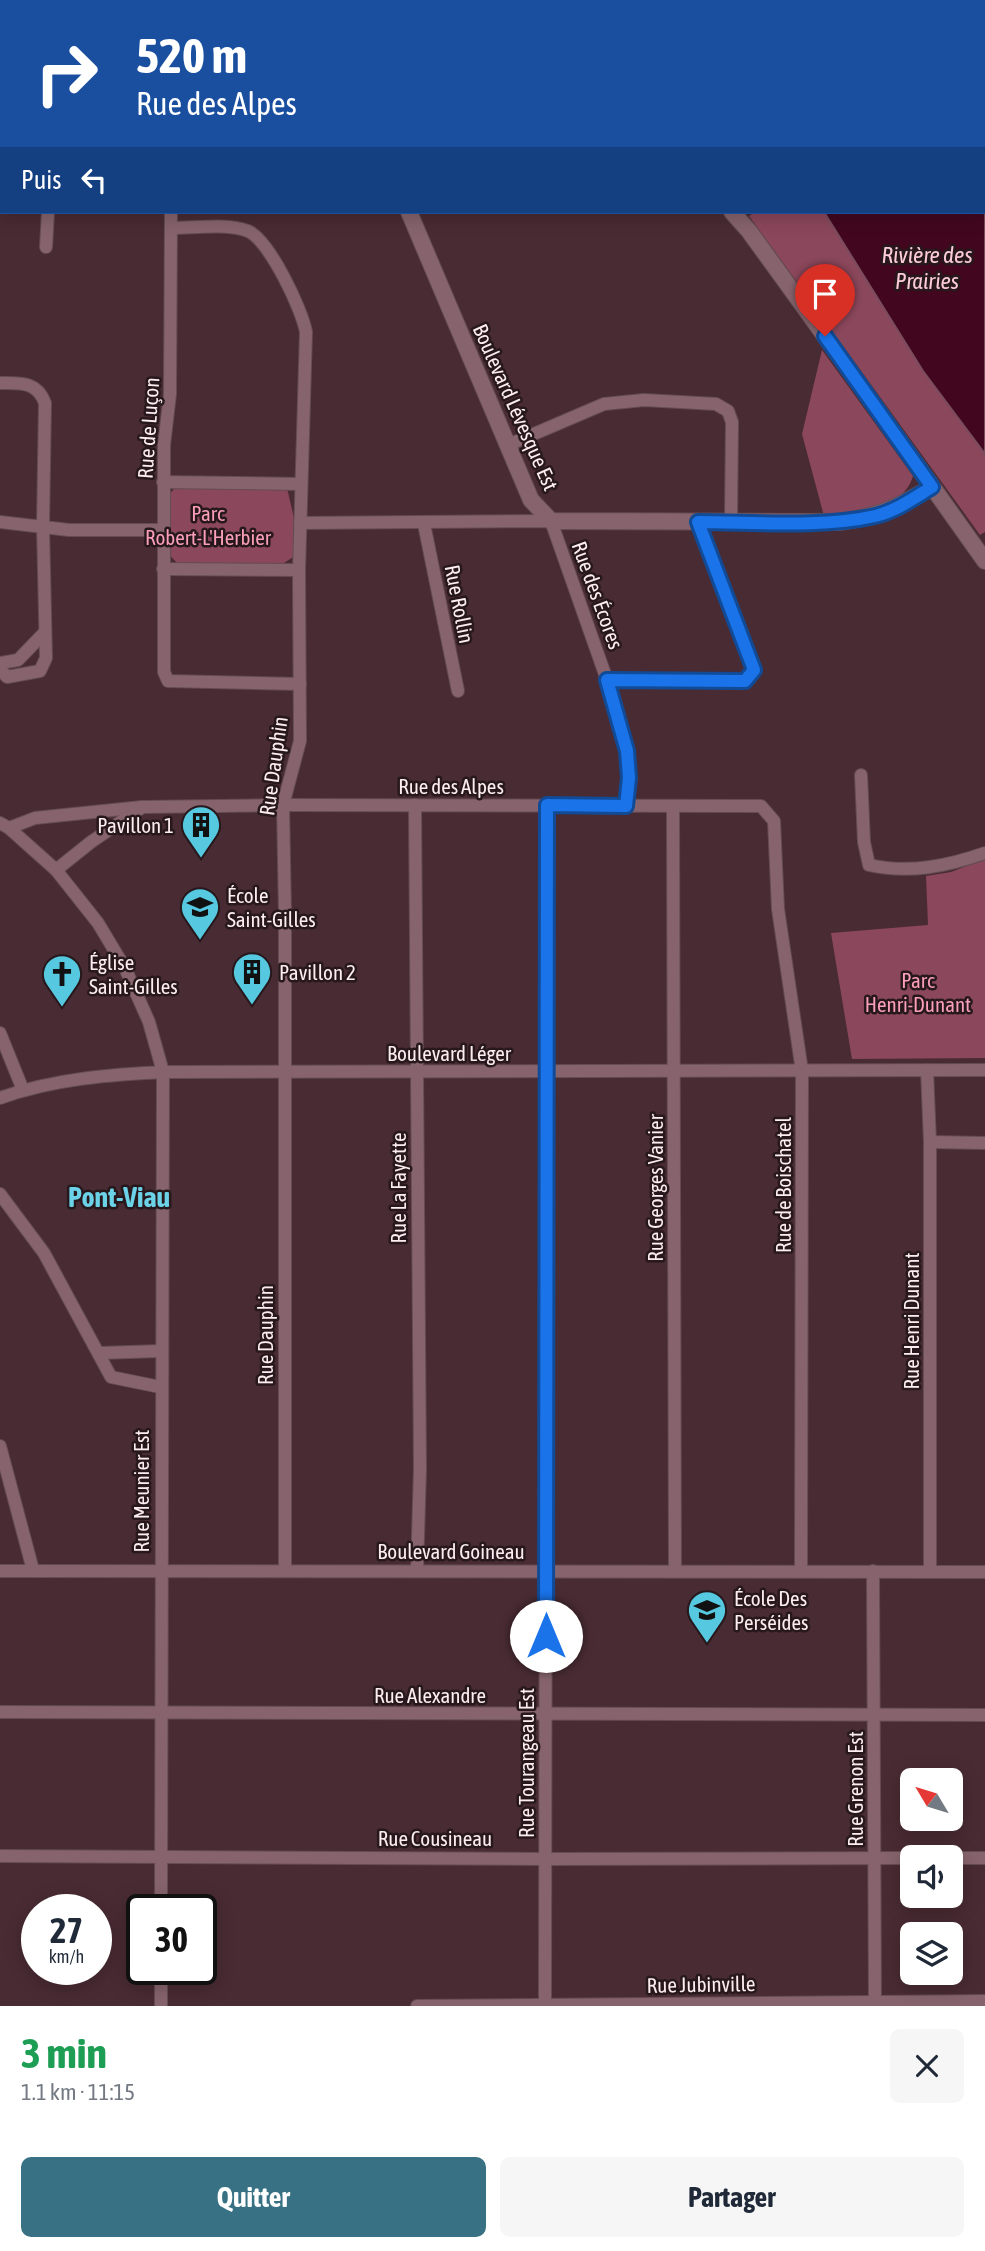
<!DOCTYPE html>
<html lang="fr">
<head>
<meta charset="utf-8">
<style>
	body { margin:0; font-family:"Asap Condensed",sans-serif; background:#f6f6f7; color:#1f2937; height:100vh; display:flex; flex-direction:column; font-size:26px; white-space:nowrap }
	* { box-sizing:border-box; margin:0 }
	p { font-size:23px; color:#747a83 }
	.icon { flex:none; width:38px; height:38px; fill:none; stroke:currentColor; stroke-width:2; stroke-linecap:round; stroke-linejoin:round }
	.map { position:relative; height:2006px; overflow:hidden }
	.details { display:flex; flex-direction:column; background:#fff; flex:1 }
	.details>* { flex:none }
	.guide { position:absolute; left:0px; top:0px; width:985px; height:214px; box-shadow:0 4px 18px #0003; background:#1a4fa0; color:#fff; overflow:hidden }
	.needle { width:46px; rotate:308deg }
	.tools { position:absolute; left:900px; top:1768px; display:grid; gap:14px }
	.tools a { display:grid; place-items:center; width:63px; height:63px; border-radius:10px; background:#fff; box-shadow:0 4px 18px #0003; font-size:35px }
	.speed { position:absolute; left:21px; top:1894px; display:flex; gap:14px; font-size:35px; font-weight:700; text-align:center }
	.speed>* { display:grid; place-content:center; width:91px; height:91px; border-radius:50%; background:#fff; box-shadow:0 4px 18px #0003; line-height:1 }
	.speed small { font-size:18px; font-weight:400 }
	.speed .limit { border:4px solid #111; border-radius:10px; background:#fff; color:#111 }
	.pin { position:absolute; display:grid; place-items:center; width:60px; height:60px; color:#fff; margin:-72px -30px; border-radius:50% 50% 50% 0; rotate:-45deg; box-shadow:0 0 7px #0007 }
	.pin .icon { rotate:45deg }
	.me { position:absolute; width:77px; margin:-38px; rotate:0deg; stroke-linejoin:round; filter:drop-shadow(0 0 5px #0008) }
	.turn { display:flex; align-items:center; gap:24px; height:147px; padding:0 21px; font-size:32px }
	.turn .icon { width:91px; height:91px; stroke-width:2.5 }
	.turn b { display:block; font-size:49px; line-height:60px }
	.then { display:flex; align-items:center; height:66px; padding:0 21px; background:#0003; gap:14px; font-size:26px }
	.round { display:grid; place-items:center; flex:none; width:74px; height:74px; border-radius:10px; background:#f6f6f7 }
	.overview { display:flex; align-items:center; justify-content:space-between; height:119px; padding:0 21px }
	h1 { font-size:42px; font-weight:700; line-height:52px; color:#1e9e55 }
	.action { display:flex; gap:14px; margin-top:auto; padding:14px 21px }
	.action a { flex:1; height:80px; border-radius:10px; background:#387183; color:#fff; font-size:28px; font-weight:700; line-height:80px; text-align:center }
	.action a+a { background:#f6f6f7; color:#1f2937 }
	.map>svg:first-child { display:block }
	.green { fill:#8b475b }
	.water { fill:#42071f; stroke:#7a4c5e; stroke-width:2 }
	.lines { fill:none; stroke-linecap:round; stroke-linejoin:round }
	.minor-casing { stroke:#644c52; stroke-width:14 }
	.tertiary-casing { stroke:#644c52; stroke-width:18 }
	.minor { stroke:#87646d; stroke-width:12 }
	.tertiary { stroke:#87646d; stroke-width:16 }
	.route-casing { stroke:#114b97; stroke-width:18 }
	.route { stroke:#1a73e8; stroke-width:12 }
	.labels { text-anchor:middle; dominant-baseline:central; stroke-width:5; stroke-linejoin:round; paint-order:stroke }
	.street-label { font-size:21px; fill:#fdedf0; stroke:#26181c }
	.park-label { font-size:21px; fill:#fc9fb8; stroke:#26181c }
	.poi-label { font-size:21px; fill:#fdedf0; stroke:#26181c; text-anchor:start }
	.water-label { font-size:23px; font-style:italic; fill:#fdccd8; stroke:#26181c }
	.district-label { font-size:28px; font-weight:bold; fill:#6bd2e7; stroke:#26181c }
</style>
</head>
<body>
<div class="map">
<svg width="985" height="2006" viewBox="0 0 985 2006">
	<rect width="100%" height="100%" fill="#492b33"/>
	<g class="green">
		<polygon points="755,212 824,212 923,371 985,454 985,532 980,535 749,216"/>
		<path d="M822 350 913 476C903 511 855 512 824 516L802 434Z"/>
		<polygon points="176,486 287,488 294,518 293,557 278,567 177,563 164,549 167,498"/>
		<polygon points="985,859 985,1058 852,1059 831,933 928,925 926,876 951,872"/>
	</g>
	<polygon class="water" points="637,0 985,0 985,454 923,371 824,212 984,212 984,2"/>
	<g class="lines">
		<g class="minor-casing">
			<g id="minor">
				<polyline points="148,0 149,2"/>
				<polyline points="0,29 2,29"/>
				<polyline points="0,151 2,151"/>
				<polyline points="171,212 170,394 164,445 164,672 168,681 300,684"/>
				<path d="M172 228C195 228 226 223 248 231 269 240 302 309 306 332L299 570 300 741 283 805 285 914V1569"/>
				<polyline points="46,247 48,212"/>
				<path d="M0 383C20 383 37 381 45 403L43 526 46 658 40 671 7 677 0 669"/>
				<polyline points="508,445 604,404 644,400 716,404 728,411 732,422 731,522"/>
				<polyline points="163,482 300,484"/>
				<polyline points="0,522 69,530 163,530"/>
				<polyline points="300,523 551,521 607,680 627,751 629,778 627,806"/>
				<polyline points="424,524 458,691"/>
				<polyline points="163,569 299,570"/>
				<polyline points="0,663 18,660 45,632"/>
				<polyline points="607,680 745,681 754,670 698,521"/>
				<path d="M861 775 864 842 869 865C909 874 948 866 985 853"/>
				<polyline points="415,805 420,1469 417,1570"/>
				<polyline points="673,806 675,1571"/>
				<polyline points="0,823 9,828 56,870 98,923 125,968 149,1022 163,1072 161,1909"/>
				<polyline points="9,828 35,818 142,807 283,805 761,806 774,821 778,909 802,1071 801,1571"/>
				<polyline points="56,870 91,842 141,808"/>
				<polyline points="0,1033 23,1090"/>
				<polyline points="927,1070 930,1142 930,1571"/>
				<path d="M0 1098C53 1079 112 1074 169 1072L985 1070"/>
				<polyline points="930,1142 985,1143"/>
				<polyline points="0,1194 44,1253 111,1377 160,1387"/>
				<polyline points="100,1353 160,1351"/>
				<polyline points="0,1446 33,1570"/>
				<polyline points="0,1571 985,1572"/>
				<polyline points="873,1571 875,2006"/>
				<polyline points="0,1712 985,1715"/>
				<polyline points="0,1856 546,1859 912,1858"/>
				<polyline points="950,1858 985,1858"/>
				<polyline points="161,1969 161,2006"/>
				<polyline points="417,2006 985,2001"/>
				<polyline points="545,2006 547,805"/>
			</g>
		</g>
		<g class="tertiary-casing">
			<g id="tertiary">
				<polyline points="303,0 304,2"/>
				<path d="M409 212 531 500 551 521 841 522C882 515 896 508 932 487"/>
				<polyline points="732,212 749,231 825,336 985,561"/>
			</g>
		</g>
		<use href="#minor" class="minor"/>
		<use href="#tertiary" class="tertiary"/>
	</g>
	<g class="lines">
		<g class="route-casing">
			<path id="route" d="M546 1636 547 805 626 806 629 778 627 751 607 680 745 681 754 670 698 522C752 522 823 528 875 516 896 511 914 498 932 487L825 336"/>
		</g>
		<use href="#route" class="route"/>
	</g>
	<defs>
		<g id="building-pin" transform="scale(2.0125)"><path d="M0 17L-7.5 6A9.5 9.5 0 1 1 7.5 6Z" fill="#56c9e0" stroke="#26181c"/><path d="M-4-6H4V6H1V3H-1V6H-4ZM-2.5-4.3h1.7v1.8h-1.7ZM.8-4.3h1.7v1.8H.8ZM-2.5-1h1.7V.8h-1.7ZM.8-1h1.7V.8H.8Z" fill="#111"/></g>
		<g id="school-pin" transform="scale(2.0125)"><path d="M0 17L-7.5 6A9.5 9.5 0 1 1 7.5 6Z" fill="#56c9e0" stroke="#26181c"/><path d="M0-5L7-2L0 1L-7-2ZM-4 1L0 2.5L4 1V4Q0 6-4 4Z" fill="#111"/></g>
		<g id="church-pin" transform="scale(2.0125)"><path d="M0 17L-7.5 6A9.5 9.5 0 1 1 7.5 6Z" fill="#56c9e0" stroke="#26181c"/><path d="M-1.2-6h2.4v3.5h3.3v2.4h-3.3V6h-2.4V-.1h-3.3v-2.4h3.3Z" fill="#111"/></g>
	</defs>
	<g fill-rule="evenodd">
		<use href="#building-pin" x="201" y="825"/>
		<use href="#school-pin" x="200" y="907"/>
		<use href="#building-pin" x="252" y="972"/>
		<use href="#church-pin" x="62" y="974"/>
		<use href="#school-pin" x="707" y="1610"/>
	</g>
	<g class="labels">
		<g class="street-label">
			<text transform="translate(516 407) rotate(66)">Boulevard Lévesque Est</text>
			<text transform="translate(148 428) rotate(-86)">Rue de Luçon</text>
			<text transform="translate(598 595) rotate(70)">Rue des Écores</text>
			<text transform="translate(460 604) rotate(79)">Rue Rollin</text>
			<text transform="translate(273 766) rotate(-82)">Rue Dauphin</text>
			<text x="451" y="786">Rue des Alpes</text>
			<text x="449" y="1053">Boulevard Léger</text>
			<text transform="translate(783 1185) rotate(-90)">Rue de Boischatel</text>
			<text transform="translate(398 1188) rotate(-90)">Rue La Fayette</text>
			<text transform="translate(655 1188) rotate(-90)">Rue Georges Vanier</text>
			<text transform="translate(911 1321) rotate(-90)">Rue Henri Dunant</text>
			<text transform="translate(265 1335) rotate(-90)">Rue Dauphin</text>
			<text transform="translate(141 1491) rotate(-90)">Rue Meunier Est</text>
			<text x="451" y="1551">Boulevard Goineau</text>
			<text x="430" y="1695">Rue Alexandre</text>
			<text transform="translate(526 1763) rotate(-90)">Rue Tourangeau Est</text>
			<text transform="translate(855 1789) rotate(-90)">Rue Grenon Est</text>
			<text x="435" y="1838">Rue Cousineau</text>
			<text transform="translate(701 1984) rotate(-1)">Rue Jubinville</text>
		</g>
		<g class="park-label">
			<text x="208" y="513">Parc<tspan x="208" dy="24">Robert-L'Herbier</tspan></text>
			<text x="918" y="980">Parc<tspan x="918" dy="24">Henri-Dunant</tspan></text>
		</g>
		<g class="poi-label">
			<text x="174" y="825" text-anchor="end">Pavillon 1</text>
			<text x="227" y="895">École<tspan x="227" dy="24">Saint-Gilles</tspan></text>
			<text x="89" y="962">Église<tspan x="89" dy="24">Saint-Gilles</tspan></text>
			<text x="279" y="972">Pavillon 2</text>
			<text x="734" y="1598">École Des<tspan x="734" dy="24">Perséides</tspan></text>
		</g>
		<g class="water-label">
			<text x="927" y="255">Rivière des<tspan x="927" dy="26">Prairies</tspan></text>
		</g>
		<g class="district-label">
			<text x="119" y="1197">Pont-Viau</text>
		</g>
	</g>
</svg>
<div class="tools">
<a><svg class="needle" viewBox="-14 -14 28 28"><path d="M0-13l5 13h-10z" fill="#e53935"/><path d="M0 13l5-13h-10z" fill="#747a83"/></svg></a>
<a><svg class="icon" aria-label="sound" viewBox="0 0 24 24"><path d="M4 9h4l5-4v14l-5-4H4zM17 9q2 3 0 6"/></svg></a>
<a><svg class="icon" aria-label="layers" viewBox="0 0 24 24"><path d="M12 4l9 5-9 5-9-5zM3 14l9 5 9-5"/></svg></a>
</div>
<div class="speed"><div>27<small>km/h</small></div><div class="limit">30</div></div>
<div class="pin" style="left:825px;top:336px;background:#d93025"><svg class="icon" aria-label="arrive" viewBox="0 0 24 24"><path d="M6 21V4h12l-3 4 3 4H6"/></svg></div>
<svg class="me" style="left:546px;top:1636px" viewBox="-20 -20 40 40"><circle r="19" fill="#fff"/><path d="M0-13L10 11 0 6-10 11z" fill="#1a73e8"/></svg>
<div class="guide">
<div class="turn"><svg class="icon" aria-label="right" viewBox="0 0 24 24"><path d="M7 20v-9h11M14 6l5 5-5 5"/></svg><div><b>520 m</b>Rue des Alpes</div></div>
<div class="then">Puis<svg class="icon" aria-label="left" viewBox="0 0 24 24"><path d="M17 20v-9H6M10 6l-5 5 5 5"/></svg></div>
</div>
</div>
<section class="details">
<div class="overview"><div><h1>3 min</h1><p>1.1 km · 11:15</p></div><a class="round"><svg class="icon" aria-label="close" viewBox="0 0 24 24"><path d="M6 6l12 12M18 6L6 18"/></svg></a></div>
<div class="action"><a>Quitter</a><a>Partager</a></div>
</section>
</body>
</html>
